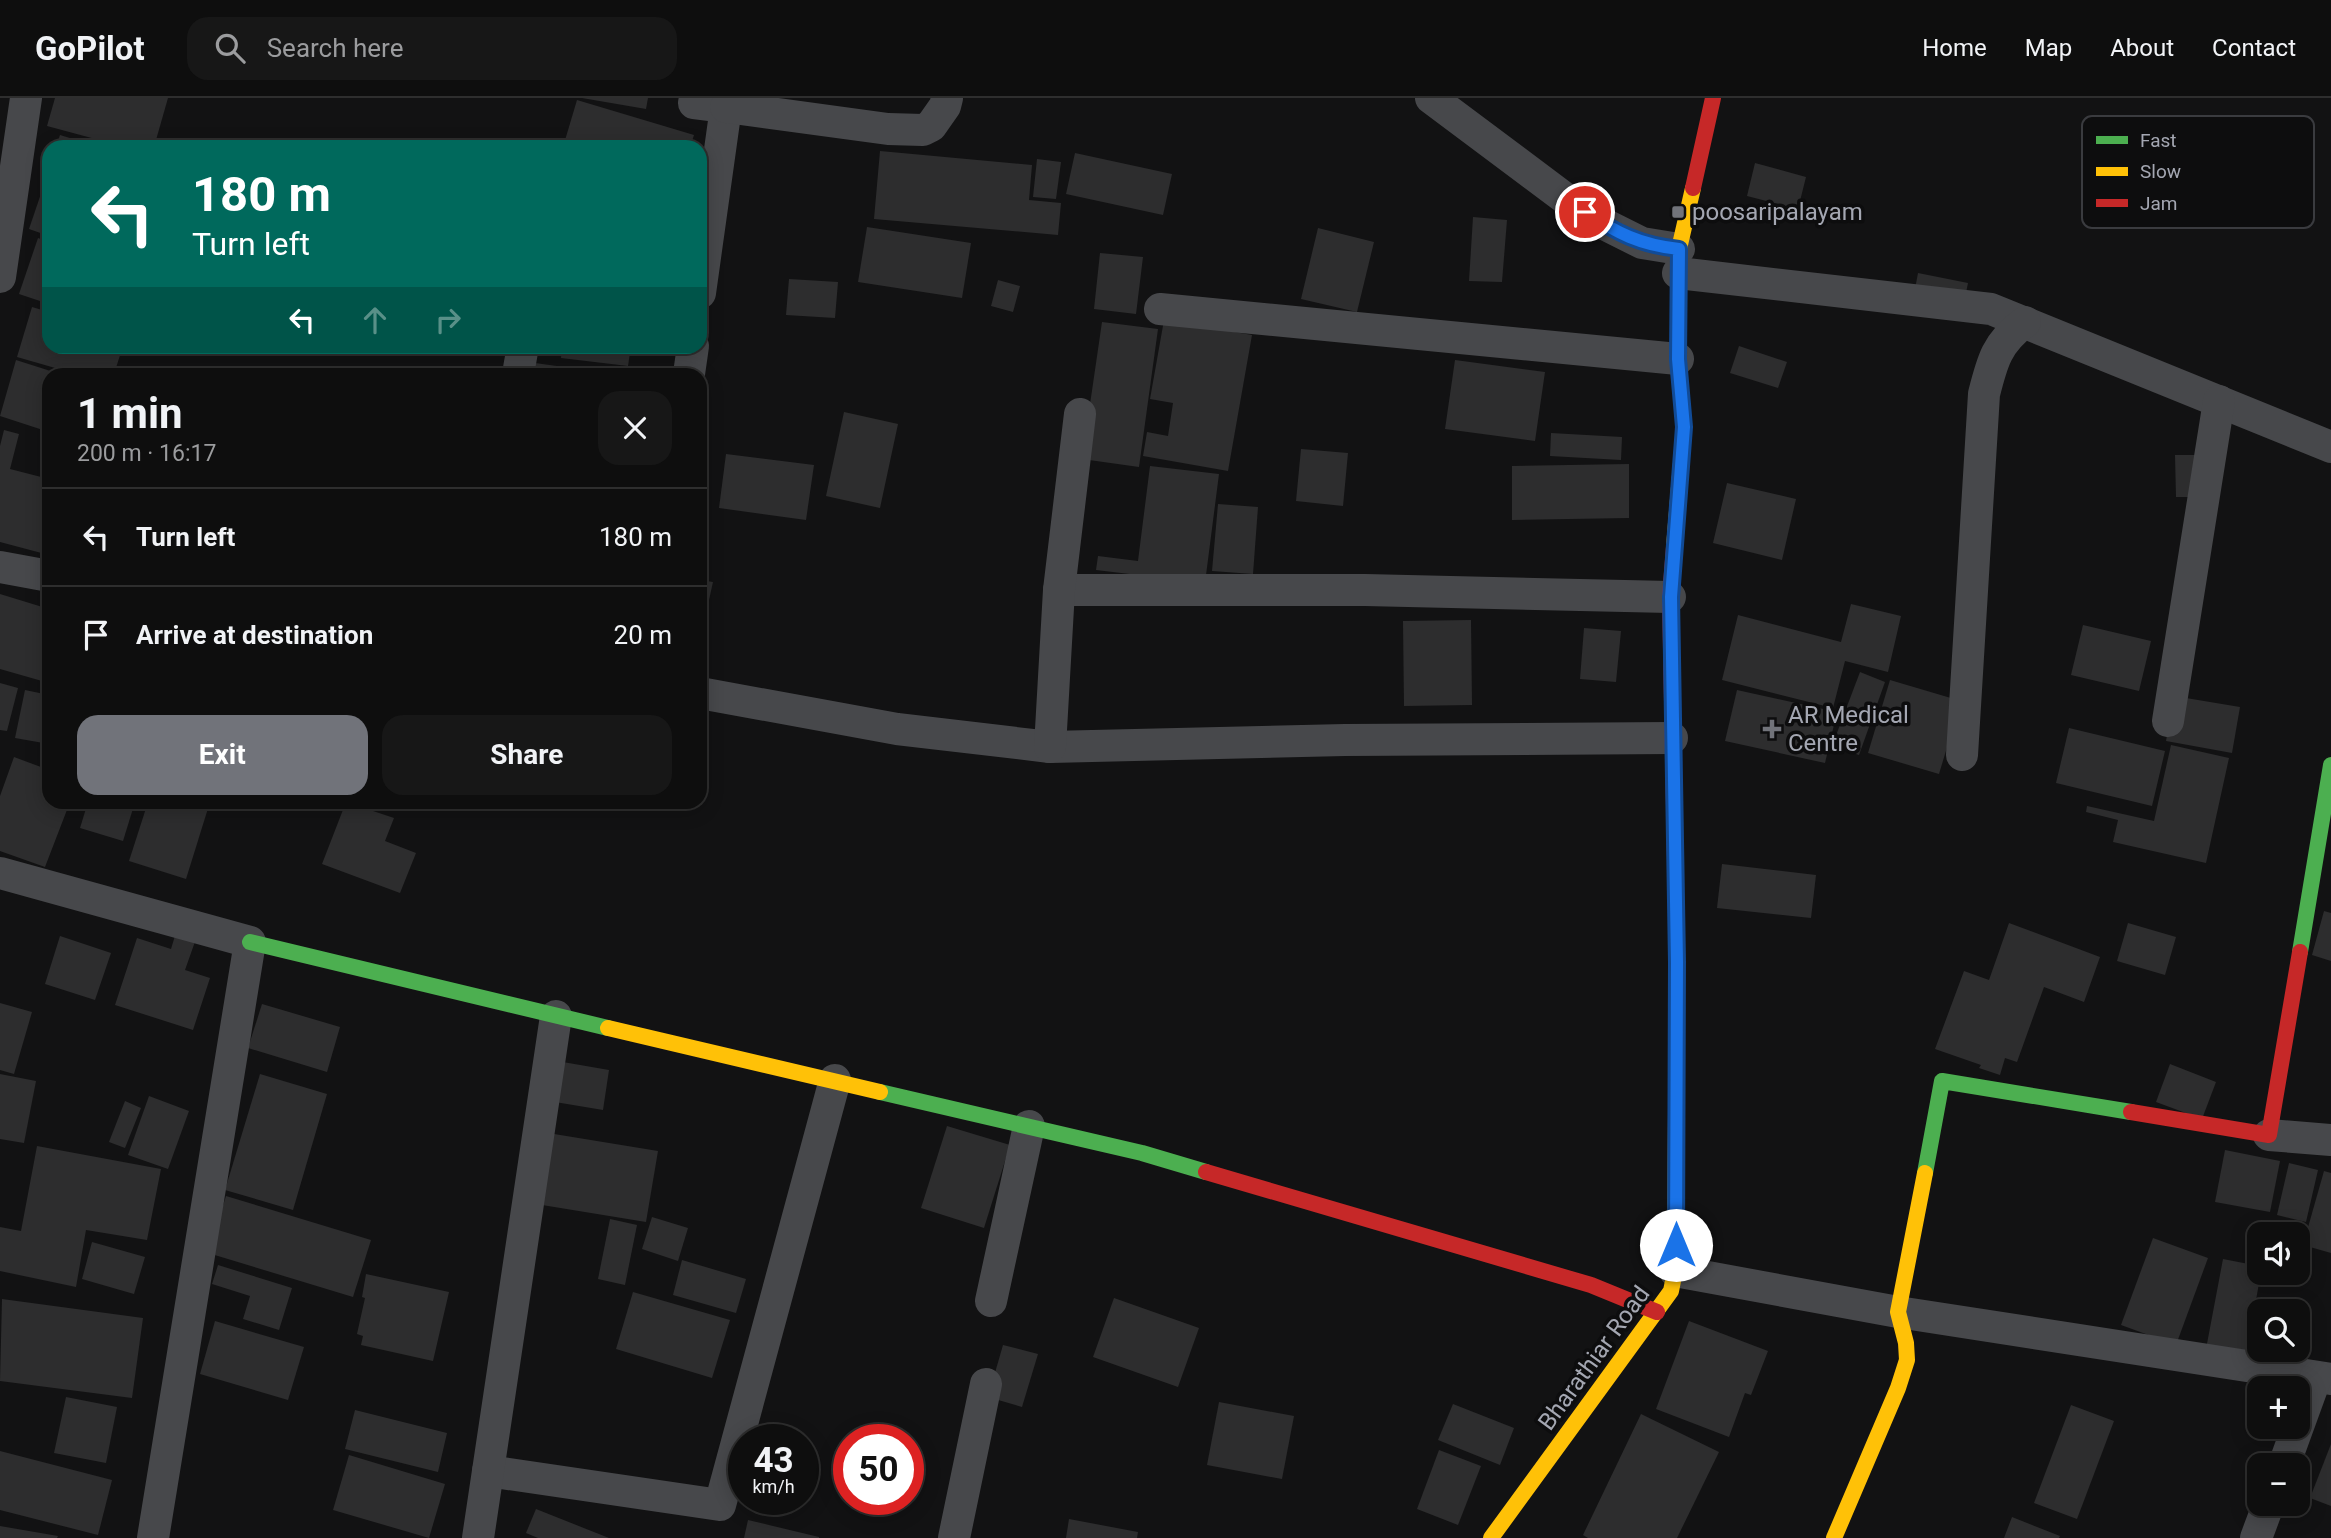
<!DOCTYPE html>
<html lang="en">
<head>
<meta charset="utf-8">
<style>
	body { margin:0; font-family:Roboto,sans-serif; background:#171717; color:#f1f3f6; height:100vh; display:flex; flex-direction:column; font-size:26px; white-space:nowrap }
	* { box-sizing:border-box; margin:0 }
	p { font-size:23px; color:#9b9c9e }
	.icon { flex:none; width:38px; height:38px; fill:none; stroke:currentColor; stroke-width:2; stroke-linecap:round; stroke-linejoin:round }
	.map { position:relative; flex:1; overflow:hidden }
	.details { position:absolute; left:42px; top:270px; width:665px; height:441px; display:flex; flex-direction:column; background:#0e0e0e; border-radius:21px; box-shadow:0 4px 18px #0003,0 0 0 2px #2e2e2e }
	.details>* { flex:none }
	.hud { position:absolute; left:42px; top:42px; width:665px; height:214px; border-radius:21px; box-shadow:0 4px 18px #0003,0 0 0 2px #2e2e2e; background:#00695c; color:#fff; overflow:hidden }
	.buttons { position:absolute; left:2247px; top:1124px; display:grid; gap:14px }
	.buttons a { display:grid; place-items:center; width:63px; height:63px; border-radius:14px; background:#0e0e0e; box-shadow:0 4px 18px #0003,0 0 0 2px #2e2e2e; font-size:35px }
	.speed { position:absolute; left:728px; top:1326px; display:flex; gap:14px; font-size:35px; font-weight:700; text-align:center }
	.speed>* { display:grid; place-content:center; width:91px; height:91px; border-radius:50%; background:#0e0e0e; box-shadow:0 4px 18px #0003,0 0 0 2px #2e2e2e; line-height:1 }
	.speed small { font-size:18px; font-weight:400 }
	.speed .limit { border:10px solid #d22; background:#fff; color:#111 }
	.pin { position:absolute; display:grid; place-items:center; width:60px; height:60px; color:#fff; margin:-30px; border:4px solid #fff; border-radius:50%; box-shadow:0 2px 7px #0007 }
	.me { position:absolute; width:77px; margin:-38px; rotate:0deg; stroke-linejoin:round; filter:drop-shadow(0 0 5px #0008) }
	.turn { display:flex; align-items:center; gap:24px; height:147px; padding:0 35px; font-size:32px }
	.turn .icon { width:91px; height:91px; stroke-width:2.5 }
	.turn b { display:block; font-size:49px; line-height:60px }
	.lanes { display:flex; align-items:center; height:66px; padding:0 35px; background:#0003; justify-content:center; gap:35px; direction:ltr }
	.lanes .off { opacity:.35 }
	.round { display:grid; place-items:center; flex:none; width:74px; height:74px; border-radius:21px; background:#171717 }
	.head { display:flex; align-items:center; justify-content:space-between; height:119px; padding:0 35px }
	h1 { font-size:42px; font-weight:700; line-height:52px }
	.button { display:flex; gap:14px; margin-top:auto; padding:14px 35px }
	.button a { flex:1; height:80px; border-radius:21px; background:#71737a; color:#fff; font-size:28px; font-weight:700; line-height:80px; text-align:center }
	.button a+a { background:#171717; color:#f1f3f6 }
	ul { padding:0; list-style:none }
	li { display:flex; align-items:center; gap:21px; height:98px; padding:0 35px; border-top:2px solid #2e2e2e }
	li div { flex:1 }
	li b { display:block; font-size:26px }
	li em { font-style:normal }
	header { display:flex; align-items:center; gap:42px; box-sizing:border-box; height:98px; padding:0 35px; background:#0e0e0e; border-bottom:2px solid #2e2e2e }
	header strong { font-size:33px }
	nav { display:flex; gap:38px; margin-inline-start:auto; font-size:24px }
	.search { width:490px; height:63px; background:#171717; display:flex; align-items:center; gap:18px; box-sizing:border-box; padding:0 24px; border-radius:21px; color:#9b9c9e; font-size:26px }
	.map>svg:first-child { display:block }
	.building { fill:#2d2d2e }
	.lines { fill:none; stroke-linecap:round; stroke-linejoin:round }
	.street { stroke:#47484b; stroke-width:32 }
	.fast { stroke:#4caf50; stroke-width:16 }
	.slow { stroke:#ffc107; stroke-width:16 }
	.jam { stroke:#c62828; stroke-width:16 }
	.route-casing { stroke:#114b97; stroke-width:18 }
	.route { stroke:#1a73e8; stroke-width:12 }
	.poi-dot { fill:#71737a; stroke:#0d0d0e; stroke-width:2.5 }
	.labels { text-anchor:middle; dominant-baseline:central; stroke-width:7; stroke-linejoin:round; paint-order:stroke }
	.poi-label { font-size:24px; fill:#a4a7b2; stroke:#0d0d0e; text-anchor:start }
	.street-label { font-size:24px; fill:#a4a7b2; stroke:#0d0d0e }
	.key { fill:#0d0d0e; stroke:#3a3b3f; stroke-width:2 }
	.key-label { font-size:19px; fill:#a4a7b2 }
</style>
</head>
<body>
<header>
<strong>GoPilot</strong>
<div class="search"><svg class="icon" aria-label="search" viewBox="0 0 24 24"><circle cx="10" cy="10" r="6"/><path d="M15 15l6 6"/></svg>Search here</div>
<nav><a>Home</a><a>Map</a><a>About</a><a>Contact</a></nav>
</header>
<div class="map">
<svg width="2331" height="1440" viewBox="0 0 2331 1440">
	<rect width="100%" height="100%" fill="#121213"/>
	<g class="building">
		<polygon points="55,0 168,0 154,49 125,49 47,28"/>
		<polygon points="582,0 648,0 646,11"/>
		<polygon points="577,2 694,37 690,49 563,49"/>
		<polygon points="60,37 96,48 96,49 56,49"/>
		<polygon points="880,53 1032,67 1029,102 1061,105 1058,137 874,121"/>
		<polygon points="1075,55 1172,76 1163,117 1066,96"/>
		<polygon points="1037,61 1061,64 1056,101 1033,99"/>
		<polygon points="1755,65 1806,79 1798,111 1747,98"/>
		<polygon points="49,72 49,138 29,131"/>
		<polygon points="1473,119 1507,122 1502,184 1469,183"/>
		<polygon points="867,129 971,145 962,200 858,184"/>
		<polygon points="1318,130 1374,144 1357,214 1301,201"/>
		<polygon points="38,140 49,144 49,206 19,196"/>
		<polygon points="1100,155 1143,159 1136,216 1094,211"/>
		<polygon points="1918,175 1968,185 1964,205 1914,196"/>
		<polygon points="789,181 838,184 835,220 786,217"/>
		<polygon points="998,182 1020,188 1013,214 991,208"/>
		<polygon points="32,209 49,214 49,248 123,248 114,276 76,276 17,259"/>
		<polygon points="1164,222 1252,237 1228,373 1143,358 1147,334 1168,338 1173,305 1150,301"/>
		<polygon points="1102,224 1158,231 1139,369 1082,361"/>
		<polygon points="562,248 631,248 628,268 561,260"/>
		<polygon points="1739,248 1787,264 1778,290 1730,275"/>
		<polygon points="16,262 60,276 49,276 49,334 0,318"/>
		<polygon points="1455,262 1545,274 1535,343 1445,331"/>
		<polygon points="528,264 564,269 563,276 527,276"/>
		<polygon points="844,314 898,326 880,410 826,398"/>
		<polygon points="4,332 19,336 10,371 49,381 49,457 0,444 0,348"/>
		<polygon points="1551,335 1622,339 1621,362 1550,358"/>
		<polygon points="1301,351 1348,355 1343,408 1296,403"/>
		<polygon points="726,356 814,367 806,422 719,410"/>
		<polygon points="2175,357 2201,357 2201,399 2176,399"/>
		<polygon points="1629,366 1629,420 1512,422 1512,368"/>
		<polygon points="1150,368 1219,376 1205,485 1096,472 1098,458 1138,463"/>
		<polygon points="1727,385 1796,401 1782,462 1713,445"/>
		<polygon points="1218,406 1258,409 1253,476 1212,473"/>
		<polygon points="700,482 713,484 705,520 700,519"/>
		<polygon points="0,496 49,511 49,585 0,571"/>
		<polygon points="1851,506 1901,518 1888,574 1845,563 1833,610 1722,582 1738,517 1841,544"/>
		<polygon points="1471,522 1472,607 1404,608 1403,523"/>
		<polygon points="2083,527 2151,543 2139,593 2071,577"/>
		<polygon points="1584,530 1621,533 1616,584 1580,581"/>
		<polygon points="1860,574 1885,584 1859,657 1832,648"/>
		<polygon points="1890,582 1961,603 1939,676 1868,655"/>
		<polygon points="0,585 18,590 7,633 0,632"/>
		<polygon points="25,592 49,597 49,646 15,640"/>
		<polygon points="1737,592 1837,614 1825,665 1725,643"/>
		<polygon points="2174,598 2240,609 2232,655 2166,643"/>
		<polygon points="2069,630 2165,653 2152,708 2056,685"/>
		<polygon points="2171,647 2229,660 2206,765 2113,744 2118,722 2086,714 2087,708 2154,723"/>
		<polygon points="14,659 49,672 49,704 70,704 45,769 0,753 0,698"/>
		<polygon points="88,704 135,704 123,743 80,730"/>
		<polygon points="148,704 210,704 186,781 129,763"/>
		<polygon points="346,704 394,720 385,743 416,755 400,795 322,766"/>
		<polygon points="1722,766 1816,777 1811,820 1717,810"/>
		<polygon points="2324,813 2331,815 2331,863 2312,857"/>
		<polygon points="2009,825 2100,859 2084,904 2044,889 2017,964 2005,960 2000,977 1979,970 1981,967 1935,951 1964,873 1989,882"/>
		<polygon points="2128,825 2176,839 2165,877 2117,863"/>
		<polygon points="177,831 197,838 185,872 210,880 193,932 115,907 137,840 171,851"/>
		<polygon points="60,838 111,855 95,902 45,886"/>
		<polygon points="0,905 32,914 14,976 0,972"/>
		<polygon points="262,906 340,929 327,974 248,950"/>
		<polygon points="557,963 609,972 603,1012 549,1003"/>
		<polygon points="2170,966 2216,984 2202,1021 2156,1004"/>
		<polygon points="0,976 36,983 24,1045 0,1041"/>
		<polygon points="260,976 327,996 293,1112 225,1092"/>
		<polygon points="149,998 189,1013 168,1071 128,1057"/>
		<polygon points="125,1003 141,1010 125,1050 109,1044"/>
		<polygon points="947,1028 1010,1047 984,1130 921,1110"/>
		<polygon points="548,1035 658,1053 646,1124 536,1106"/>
		<polygon points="37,1048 161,1071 147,1142 86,1132 76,1189 0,1173 0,1129 21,1133"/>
		<polygon points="2225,1052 2280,1063 2270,1114 2215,1104"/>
		<polygon points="2289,1065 2318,1072 2306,1124 2277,1117"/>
		<polygon points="2324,1073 2331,1075 2331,1155 2303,1147"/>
		<polygon points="226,1098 371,1142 353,1199 208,1155"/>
		<polygon points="652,1119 688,1130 678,1163 642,1151"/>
		<polygon points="610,1121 637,1127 625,1187 598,1181"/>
		<polygon points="2153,1140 2208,1160 2176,1247 2121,1227"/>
		<polygon points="92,1144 145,1159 134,1196 82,1181"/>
		<polygon points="2223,1161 2259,1168 2259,1174 2261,1174 2246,1258 2206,1251"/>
		<polygon points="682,1162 746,1181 736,1215 673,1197"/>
		<polygon points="218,1167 292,1190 279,1232 243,1221 250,1198 212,1186"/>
		<polygon points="366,1176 449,1194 433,1263 361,1247 363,1238 357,1236 365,1200 362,1199"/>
		<polygon points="633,1194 730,1222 712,1280 616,1251"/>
		<polygon points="1114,1200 1199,1230 1178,1289 1093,1259"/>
		<polygon points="2,1201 143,1220 132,1300 0,1283"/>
		<polygon points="215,1223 304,1249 288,1302 200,1276"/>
		<polygon points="1689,1223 1768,1253 1751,1297 1745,1295 1729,1339 1656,1311"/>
		<polygon points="1003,1247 1038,1256 1022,1309 988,1299"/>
		<polygon points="66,1299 117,1309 106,1365 54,1355"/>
		<polygon points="1219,1304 1294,1318 1282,1381 1207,1367"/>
		<polygon points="1453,1306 1514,1330 1500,1367 1438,1342"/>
		<polygon points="2071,1307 2114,1323 2077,1421 2034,1405"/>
		<polygon points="355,1312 447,1335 438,1374 345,1351"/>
		<polygon points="1641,1316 1719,1354 1677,1440 1588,1440 1583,1437"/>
		<polygon points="2331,1346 2331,1408 2310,1400"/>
		<polygon points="1439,1352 1481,1368 1458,1427 1417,1411"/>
		<polygon points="0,1353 112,1382 98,1437 0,1412"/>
		<polygon points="349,1357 445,1386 429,1440 333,1412"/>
		<polygon points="536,1411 609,1440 538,1440 526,1435"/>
		<polygon points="2012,1419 2060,1438 2059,1440 2004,1440"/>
		<polygon points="1069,1421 1138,1434 1137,1440 1066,1440"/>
		<polygon points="748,1422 819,1439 819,1440 744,1440"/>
		<polygon points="0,1428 58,1438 57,1440 0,1440"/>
	</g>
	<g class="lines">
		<g class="street">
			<polyline points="695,0 694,5 726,9 700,195"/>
			<polyline points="1431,0 1566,101 1604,126 1642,145 1679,151"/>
			<polyline points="726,9 888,31 923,32 931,28 945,8 947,0"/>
			<polyline points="1678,175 1991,211 2331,349"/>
			<polyline points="0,179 26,0"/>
			<polyline points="1160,211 1678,261"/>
			<polyline points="518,276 523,248"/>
			<polyline points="689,276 693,248"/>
			<polyline points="0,469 49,478"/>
			<polyline points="1059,492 1365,492 1670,499"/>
			<polyline points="700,595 897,631 1050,649 1345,642 1672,640"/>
			<polyline points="2168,623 2219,303"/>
			<polyline points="1050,649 1059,492 1080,316"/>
			<path d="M1962 657 1984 296C1992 264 1997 244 2025 224"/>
			<polyline points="0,775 250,844 153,1440"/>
			<polyline points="2269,1037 2331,1042"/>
			<polyline points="1675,1173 1898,1214 2331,1281"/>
			<polyline points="991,1203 1029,1028"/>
			<polyline points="2284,1367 2316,1279"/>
			<polyline points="488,1373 720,1407 835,982"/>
			<polyline points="478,1440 556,918"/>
			<polyline points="954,1440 986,1286"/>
			<polyline points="2256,1440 2269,1405"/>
		</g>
		<g class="fast">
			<polyline points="250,844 608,930"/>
			<polyline points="2300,854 2331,667"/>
			<polyline points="880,994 1142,1055 1206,1074"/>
			<polyline points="1925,1075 1942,983 2131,1014"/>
		</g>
		<g class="slow">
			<polyline points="1674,449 1684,329 1678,261 1679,151 1693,90"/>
			<polyline points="608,930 880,994"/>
			<polyline points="1491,1440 1671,1193 1675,1173 1676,1016"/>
			<polyline points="1834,1440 1898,1290 1907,1262 1906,1245 1898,1214 1925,1075"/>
		</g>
		<g class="jam">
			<polyline points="1693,90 1713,0"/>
			<polyline points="1674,449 1670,499 1677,864 1676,1016"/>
			<polyline points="2131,1014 2269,1037 2300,854"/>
			<polyline points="1206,1074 1591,1187 1657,1214"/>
		</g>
	</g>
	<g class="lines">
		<g class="route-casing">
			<path id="route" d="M1585 114C1617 135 1640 147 1679 151L1678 261 1684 329 1671 499 1677 864 1676 1147"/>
		</g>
		<use href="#route" class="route"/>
	</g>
	<g class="poi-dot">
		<rect x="1671" y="107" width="14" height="14" rx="3.5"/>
		<path d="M1768.5 620.5h7v7h7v7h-7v7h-7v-7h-7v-7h7z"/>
	</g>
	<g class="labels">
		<g class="poi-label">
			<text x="1692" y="114">poosaripalayam</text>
			<text x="1788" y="617">AR Medical<tspan x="1788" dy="28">Centre</tspan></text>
		</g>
		<g class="street-label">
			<text transform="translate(1594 1260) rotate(-54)">Bharathiar Road</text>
		</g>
	</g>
	<rect x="2082" y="18" width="232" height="112" rx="10" class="key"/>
	<rect x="2096" y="38" width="32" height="8" fill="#4caf50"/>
	<rect x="2096" y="69" width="32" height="9" fill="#ffc107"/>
	<rect x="2096" y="101" width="32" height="8" fill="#c62828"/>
	<g class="key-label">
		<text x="2140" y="49">Fast</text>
		<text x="2140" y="80">Slow</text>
		<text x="2140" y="112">Jam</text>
	</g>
</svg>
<div class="buttons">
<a><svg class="icon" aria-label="sound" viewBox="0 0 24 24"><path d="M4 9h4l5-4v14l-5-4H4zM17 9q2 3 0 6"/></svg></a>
<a><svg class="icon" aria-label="search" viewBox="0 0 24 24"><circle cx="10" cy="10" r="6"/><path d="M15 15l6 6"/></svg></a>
<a>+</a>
<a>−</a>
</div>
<div class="speed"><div>43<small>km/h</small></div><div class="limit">50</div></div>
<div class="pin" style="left:1585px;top:114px;background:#d93025"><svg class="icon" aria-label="arrive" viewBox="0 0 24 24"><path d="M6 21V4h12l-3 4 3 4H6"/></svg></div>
<svg class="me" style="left:1676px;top:1147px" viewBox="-20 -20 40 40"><circle r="19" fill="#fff"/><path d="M0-13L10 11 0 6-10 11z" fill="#1a73e8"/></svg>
<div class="hud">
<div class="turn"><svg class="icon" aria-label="left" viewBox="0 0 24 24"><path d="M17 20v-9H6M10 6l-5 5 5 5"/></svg><div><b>180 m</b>Turn left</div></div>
<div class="lanes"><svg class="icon" aria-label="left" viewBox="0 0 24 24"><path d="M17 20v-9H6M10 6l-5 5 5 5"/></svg><svg class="icon off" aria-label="ahead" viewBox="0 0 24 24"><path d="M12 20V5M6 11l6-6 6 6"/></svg><svg class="icon off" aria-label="right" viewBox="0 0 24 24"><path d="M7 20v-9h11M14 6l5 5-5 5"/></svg></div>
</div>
<section class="details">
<div class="head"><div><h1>1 min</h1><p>200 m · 16:17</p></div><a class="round"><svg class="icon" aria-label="close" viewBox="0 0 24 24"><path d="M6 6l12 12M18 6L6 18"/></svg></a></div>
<ul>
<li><svg class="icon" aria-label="left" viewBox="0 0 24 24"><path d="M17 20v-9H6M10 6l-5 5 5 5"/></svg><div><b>Turn left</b></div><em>180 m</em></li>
<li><svg class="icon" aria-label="arrive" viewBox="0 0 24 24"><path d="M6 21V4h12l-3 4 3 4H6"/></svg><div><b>Arrive at destination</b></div><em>20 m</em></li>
</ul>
<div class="button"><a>Exit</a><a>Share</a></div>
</section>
</div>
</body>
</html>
